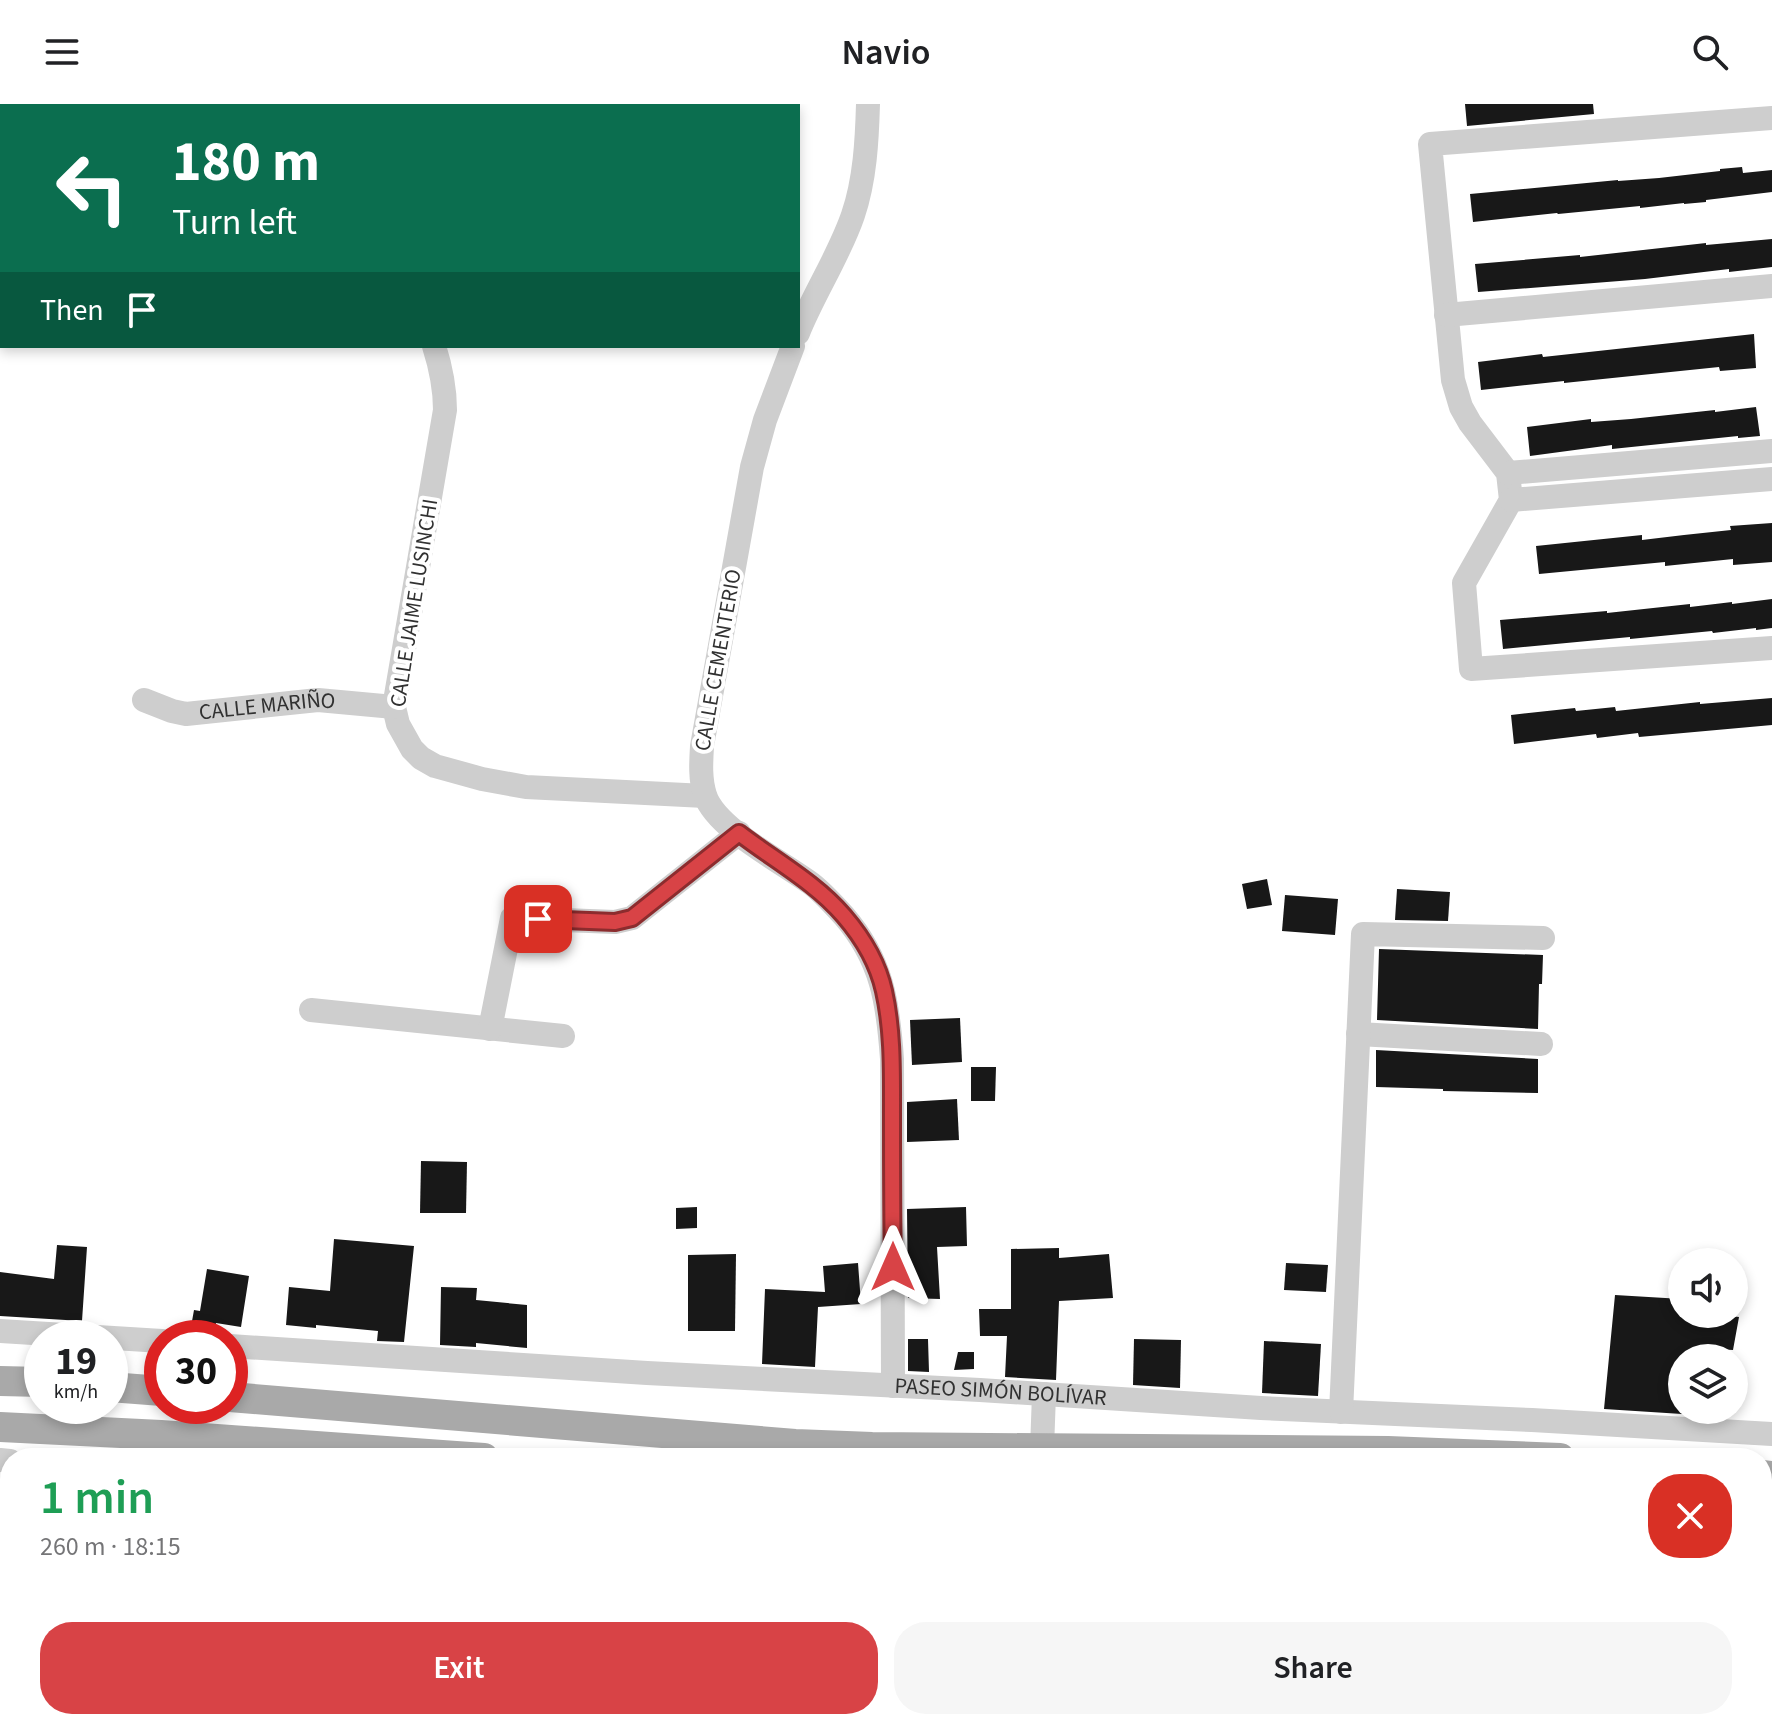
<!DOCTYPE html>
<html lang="en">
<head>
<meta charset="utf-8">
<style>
	body { margin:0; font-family:"Source Sans 3",sans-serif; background:#f6f6f6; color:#202124; height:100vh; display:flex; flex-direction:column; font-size:30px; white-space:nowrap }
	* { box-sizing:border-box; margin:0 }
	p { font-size:26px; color:#757577 }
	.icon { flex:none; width:44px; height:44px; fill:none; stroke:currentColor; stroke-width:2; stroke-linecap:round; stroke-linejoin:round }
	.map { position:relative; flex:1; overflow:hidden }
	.sheet { position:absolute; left:0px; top:1344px; width:1772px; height:282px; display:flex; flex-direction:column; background:#fff; border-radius:32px 32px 0 0; box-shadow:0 4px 12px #0003 }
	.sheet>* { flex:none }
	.top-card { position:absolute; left:0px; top:0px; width:800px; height:244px; box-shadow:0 4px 12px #0003; background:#0b6e4f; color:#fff; overflow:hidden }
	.buttons { position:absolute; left:1668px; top:1144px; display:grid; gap:16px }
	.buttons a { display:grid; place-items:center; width:80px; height:80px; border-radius:50%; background:#fff; box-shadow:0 4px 12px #0003; font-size:40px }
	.speed { position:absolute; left:24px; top:1216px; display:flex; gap:16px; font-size:40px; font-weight:700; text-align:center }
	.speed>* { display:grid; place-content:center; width:104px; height:104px; border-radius:50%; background:#fff; box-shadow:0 4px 12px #0003; line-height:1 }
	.speed small { font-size:20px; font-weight:400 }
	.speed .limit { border:12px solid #d22; background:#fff; color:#111 }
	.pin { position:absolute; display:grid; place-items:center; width:68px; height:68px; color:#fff; margin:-34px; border-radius:16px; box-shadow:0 4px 12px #0006 }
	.me { position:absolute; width:88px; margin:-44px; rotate:0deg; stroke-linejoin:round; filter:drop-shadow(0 0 6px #0008) }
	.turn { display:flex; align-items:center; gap:28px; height:168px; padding:0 40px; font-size:36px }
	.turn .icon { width:104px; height:104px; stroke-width:2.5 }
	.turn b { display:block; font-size:56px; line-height:68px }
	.then { display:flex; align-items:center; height:76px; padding:0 40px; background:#0003; gap:16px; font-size:30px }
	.round { display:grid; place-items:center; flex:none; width:84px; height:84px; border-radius:32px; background:#f6f6f6 }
	.summary { display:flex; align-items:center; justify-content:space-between; height:136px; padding:0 40px }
	h1 { font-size:48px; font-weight:600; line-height:60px; color:#1e9e55 }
	.primary-button { display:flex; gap:16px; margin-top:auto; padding:16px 40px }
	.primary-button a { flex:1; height:92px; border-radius:32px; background:#d84346; color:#fff; font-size:32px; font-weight:600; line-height:92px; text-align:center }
	.primary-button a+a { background:#f6f6f6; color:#202124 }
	header { display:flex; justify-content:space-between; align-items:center; height:104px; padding:0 40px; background:#fff; font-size:36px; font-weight:600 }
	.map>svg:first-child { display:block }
	.green { fill:#e3e9dd }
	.building { fill:#181818 }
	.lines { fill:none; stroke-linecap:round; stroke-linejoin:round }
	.minor { stroke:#cecece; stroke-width:24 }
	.major { stroke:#a9a9a9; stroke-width:30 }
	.route-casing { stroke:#8c2c2e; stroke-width:20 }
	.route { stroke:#d84346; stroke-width:14 }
	.labels { text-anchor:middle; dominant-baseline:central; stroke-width:8; stroke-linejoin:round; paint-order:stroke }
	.street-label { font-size:22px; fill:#313131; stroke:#fff }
</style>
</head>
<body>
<header><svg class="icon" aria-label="menu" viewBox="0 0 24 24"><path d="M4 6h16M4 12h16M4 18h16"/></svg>Navio<svg class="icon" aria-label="search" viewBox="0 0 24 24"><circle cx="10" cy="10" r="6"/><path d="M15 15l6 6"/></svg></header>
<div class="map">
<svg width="1772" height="1625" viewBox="0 0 1772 1625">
	<rect width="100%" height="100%" fill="#fff"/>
	<polygon class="green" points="0,1379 10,1379 10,1616 546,1616 546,1625 0,1625"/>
	<g class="building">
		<polygon points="1465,0 1593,0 1594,10 1467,22"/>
		<polygon points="1742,63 1743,69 1772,66 1772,88 1706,96 1706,98 1684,100 1684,99 1640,104 1640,102 1558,110 1557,109 1473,118 1470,90 1618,76 1618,77 1659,74 1720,67 1720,65"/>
		<polygon points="1772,135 1772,163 1729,168 1729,165 1645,175 1478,188 1475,160 1580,151 1580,153 1706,139 1706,141"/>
		<polygon points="1754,230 1756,264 1720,267 1719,263 1564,279 1564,277 1481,286 1478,258 1542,250 1543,253"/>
		<polygon points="1756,303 1760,332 1738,334 1738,332 1612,345 1612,341 1530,352 1527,323 1591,315 1591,318 1631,315 1715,306 1715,308"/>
		<polygon points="1772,419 1772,458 1733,461 1733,455 1665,462 1665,458 1539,470 1536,442 1642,431 1642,436 1684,431 1731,426 1730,422"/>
		<polygon points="1772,495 1772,524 1756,526 1756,524 1713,529 1712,527 1630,535 1630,533 1503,545 1500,516 1607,507 1607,509 1690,500 1690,503 1732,498 1732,500"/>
		<polygon points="1772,594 1772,621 1639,633 1638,629 1597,634 1596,630 1514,640 1511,611 1575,604 1576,607 1615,603 1616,607 1700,598 1700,600"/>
		<polygon points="1267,775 1272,801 1247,805 1242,780"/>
		<polygon points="1397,785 1450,788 1448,817 1395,816"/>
		<polygon points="1285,791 1338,795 1335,831 1282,827"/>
		<polygon points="1379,845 1543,851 1542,880 1539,880 1538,925 1377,916"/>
		<polygon points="960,914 962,958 912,961 910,916"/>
		<polygon points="1376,946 1538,955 1538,989 1443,987 1443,985 1376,983"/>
		<polygon points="971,963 996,963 995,997 971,997"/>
		<polygon points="957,995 959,1036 907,1038 907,998"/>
		<polygon points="421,1057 467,1058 466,1109 420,1109"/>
		<polygon points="697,1103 697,1124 676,1125 676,1104"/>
		<polygon points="966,1103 967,1142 937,1143 940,1195 908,1194 907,1105"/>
		<polygon points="334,1135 414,1142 404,1238 377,1237 378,1227 316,1221 316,1224 286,1221 289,1183 330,1187"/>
		<polygon points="57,1141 87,1143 82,1217 0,1212 0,1168 54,1175"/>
		<polygon points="1059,1144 1059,1154 1109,1150 1113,1194 1059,1197 1056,1276 1005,1273 1007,1232 980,1232 979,1205 1011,1205 1011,1145"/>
		<polygon points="736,1150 735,1227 688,1227 688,1151"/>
		<polygon points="858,1159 861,1200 818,1203 815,1263 762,1260 765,1185 825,1188 823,1162"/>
		<polygon points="1286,1159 1328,1161 1326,1188 1284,1186"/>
		<polygon points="207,1165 249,1172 241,1223 216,1219 213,1234 189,1234 194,1206 200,1207"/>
		<polygon points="441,1183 477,1184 476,1196 527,1201 527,1244 476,1239 476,1243 440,1241"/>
		<polygon points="1615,1191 1682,1195 1682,1210 1716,1210 1739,1213 1733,1246 1696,1244 1696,1254 1682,1254 1682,1310 1604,1305"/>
		<polygon points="908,1235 928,1235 929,1268 908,1267"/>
		<polygon points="1134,1235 1181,1236 1180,1284 1133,1281"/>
		<polygon points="1264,1237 1321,1240 1318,1292 1262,1289"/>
		<polygon points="958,1248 974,1248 974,1265 954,1266"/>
	</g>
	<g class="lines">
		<g class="minor">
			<polyline points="381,0 381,2"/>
			<polyline points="1772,14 1430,40 1453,276 1461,303 1470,319 1508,369 1511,396 1464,479 1471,565 1772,544"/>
			<polyline points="1446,211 1772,182"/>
			<path d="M798 229C814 189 839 152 853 111 865 76 867 36 868 0"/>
			<path d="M434 242C441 264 445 283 445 306L394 603 398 620 412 645 421 654 435 662 482 675 526 683 705 692"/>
			<path d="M793 242 765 316 752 363 702 642C701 659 700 675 705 691 716 725 784 759 813 781 824 790 834 801 844 812 882 856 888 898 892 955L893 1282"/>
			<polyline points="1508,369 1772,347"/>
			<polyline points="1511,396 1772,375"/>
			<path id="s1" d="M144 596 172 607 186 610 318 596 394 603"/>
			<polyline points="311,906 563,932"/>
			<polyline points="490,925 512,814 615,818 632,814 739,729"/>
			<polyline points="1358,930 1541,940"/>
			<polyline points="0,1227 162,1237"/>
			<path id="s2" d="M230 1242 647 1269 980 1286 1261 1304 1532 1316 1772 1330"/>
			<polyline points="1341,1308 1363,830 1543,834"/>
			<polyline points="1042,1345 1044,1290"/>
			<polyline points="0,1356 10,1357"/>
			<polyline points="742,1616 743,1625"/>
			<polyline points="1624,1616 1665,1618"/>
			<polyline points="1535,1625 1535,1616"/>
		</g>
		<g class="major">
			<polyline points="0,1277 42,1278"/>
			<polyline points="110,1283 162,1287"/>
			<polyline points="230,1293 795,1340 872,1343 1388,1347 1560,1354"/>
			<polyline points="0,1323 161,1331 484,1354"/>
			<polyline points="1762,1371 1772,1372"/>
			<polyline points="1762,1414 1772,1415"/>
		</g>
	</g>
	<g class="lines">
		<g class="route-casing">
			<path id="route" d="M538 815 615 818 632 814 739 729C774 756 815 778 844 812 862 833 878 860 884 887 893 927 892 969 892 1009 892 1060 892 1112 893 1163"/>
		</g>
		<use href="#route" class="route"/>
	</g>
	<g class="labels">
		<g class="street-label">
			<text transform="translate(414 499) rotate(-81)">CALLE JAIME LUSINCHI</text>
			<text transform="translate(718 556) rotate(-80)">CALLE CEMENTERIO</text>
			<text stroke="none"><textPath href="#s1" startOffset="126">CALLE MARIÑO</textPath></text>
			<text stroke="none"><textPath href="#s2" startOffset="772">PASEO SIMÓN BOLÍVAR</textPath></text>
		</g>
	</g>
</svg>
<div class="buttons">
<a><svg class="icon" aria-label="sound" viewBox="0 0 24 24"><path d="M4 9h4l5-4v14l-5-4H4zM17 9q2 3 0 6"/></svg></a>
<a><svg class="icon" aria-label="layers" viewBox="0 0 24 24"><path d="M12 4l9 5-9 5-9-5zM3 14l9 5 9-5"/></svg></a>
</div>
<div class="speed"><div>19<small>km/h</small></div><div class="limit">30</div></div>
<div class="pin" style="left:538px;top:815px;background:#d93025"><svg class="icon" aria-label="arrive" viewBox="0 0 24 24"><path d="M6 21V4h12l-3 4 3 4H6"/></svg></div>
<svg class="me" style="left:893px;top:1163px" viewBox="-20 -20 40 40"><path d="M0-17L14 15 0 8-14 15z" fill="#d84346" stroke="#fff" stroke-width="4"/></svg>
<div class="top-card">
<div class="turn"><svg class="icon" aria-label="left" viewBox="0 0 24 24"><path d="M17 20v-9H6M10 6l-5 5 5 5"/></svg><div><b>180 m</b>Turn left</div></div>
<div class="then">Then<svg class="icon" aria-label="arrive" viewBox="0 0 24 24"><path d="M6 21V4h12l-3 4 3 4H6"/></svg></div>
</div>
<section class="sheet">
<div class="summary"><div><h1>1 min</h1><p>260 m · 18:15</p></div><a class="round" style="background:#d93025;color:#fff"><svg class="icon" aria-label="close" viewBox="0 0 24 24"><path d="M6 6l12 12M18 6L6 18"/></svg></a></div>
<div class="primary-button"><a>Exit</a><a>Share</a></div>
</section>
</div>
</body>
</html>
